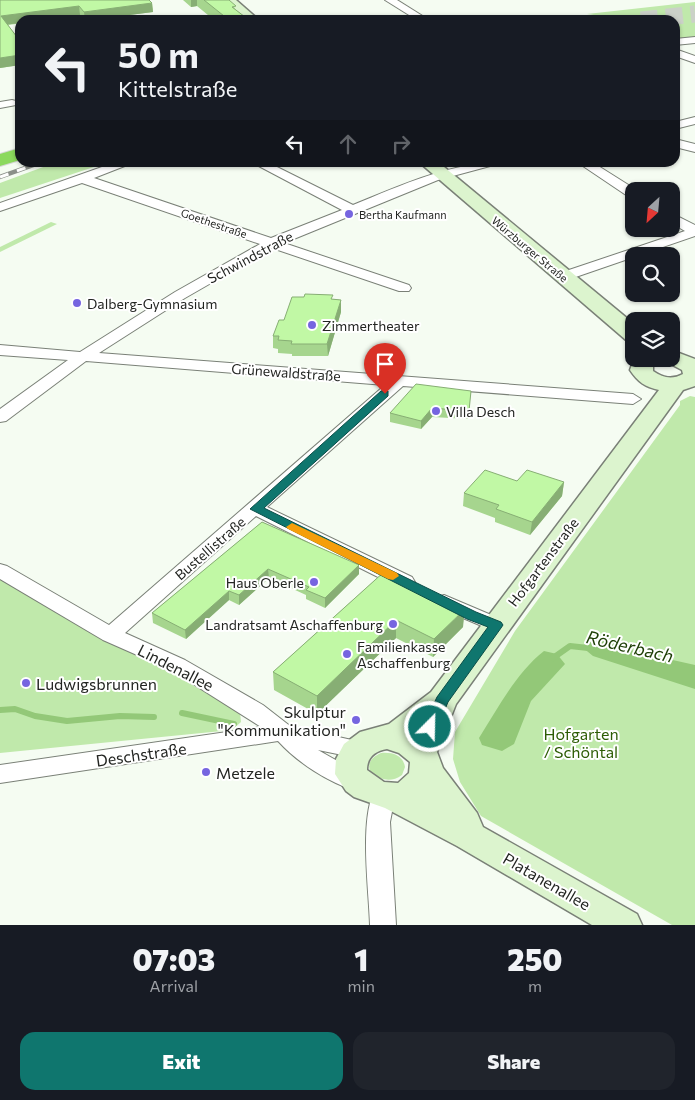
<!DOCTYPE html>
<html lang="en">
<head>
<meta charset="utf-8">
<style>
	body { margin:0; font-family:Commissioner,sans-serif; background:#20242c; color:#f1f3f6; height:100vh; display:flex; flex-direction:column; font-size:19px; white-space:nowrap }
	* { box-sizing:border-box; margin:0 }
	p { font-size:16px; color:#9ea1a6 }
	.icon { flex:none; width:28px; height:28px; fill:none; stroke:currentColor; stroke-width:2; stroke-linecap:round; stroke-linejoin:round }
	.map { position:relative; height:925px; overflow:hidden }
	.drawer { display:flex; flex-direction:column; background:#171b24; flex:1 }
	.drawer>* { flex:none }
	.banner { position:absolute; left:15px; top:15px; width:665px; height:152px; border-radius:15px; box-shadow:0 1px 4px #0004; background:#171b24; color:#f1f3f6; overflow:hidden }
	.needle { width:32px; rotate:206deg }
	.tools { position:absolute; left:625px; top:182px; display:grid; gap:10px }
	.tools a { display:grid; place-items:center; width:55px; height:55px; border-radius:10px; background:#171b24; box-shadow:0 1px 4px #0004; font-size:25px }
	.pin { position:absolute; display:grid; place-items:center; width:42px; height:42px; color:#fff; margin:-51px -21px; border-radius:50% 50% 50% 0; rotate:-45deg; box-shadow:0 0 5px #0007 }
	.pin .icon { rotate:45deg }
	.me { position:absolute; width:55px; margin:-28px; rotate:23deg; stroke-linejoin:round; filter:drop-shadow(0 0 4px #0008) }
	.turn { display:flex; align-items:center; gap:18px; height:105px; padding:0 20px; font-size:22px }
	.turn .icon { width:65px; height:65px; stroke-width:2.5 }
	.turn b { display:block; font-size:35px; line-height:42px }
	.lanes { display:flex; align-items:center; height:48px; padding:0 20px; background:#0003; justify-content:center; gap:25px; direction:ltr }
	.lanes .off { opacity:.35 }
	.eta { display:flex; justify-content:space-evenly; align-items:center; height:85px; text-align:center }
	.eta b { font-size:30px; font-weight:800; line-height:35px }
	.primary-button { display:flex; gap:10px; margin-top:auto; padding:10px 20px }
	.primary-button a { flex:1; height:58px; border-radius:15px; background:#0f766e; color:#fff; font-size:20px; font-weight:800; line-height:58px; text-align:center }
	.primary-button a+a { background:#20242c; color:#f1f3f6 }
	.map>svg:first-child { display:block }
	.green { fill:#c0e9ab }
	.water { fill:#93c878 }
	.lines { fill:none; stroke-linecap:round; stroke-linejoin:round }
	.stream { stroke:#93c878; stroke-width:6 }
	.highway-tunnel { stroke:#cbd1c8; stroke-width:17; stroke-dasharray:17 8; stroke-linecap:butt }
	.street-casing { stroke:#7a8077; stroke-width:2 }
	.secondary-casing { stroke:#7a8077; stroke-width:3 }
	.highway-casing { stroke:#d7d8d7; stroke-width:2 }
	.street { fill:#fff; fill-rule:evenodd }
	.secondary { fill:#dcf4ce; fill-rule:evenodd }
	.highway { fill:#8bd95d; fill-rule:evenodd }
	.rail-casing { stroke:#8b9089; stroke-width:4.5 }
	.rail { stroke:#fff; stroke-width:3; stroke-dasharray:9; stroke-linecap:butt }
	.wall { fill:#a6d58e }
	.shaded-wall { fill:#87ae74 }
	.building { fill:#c1f8a5; stroke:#87ae74 }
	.route { fill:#0f766e; stroke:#0a4d48 }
	.slow { fill:#f59e0b }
	.poi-dot { fill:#7665e0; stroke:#fff; stroke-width:2 }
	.labels { text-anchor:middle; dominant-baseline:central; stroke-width:4; stroke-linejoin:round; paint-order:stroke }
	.far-poi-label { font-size:11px; fill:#232522; stroke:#fff; text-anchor:start }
	.far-street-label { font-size:11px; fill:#232522; stroke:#fff }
	.street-label { font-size:14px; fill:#232522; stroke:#fff }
	.poi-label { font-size:14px; fill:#232522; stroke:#fff; text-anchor:start }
	.near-street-label { font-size:16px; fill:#232522; stroke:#fff }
	.near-poi-label { font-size:16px; fill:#232522; stroke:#fff; text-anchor:start }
	.near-park-label { font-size:16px; fill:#2c5c04; stroke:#fff }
	.near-water-label { font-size:18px; font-style:italic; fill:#1d3e05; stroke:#fff }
</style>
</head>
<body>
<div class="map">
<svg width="695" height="925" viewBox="0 0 695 925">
	<rect width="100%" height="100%" fill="#f5fcf2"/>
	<g class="green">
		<polygon points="695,2 695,38 675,40 675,20 548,20 601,16 587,14"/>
		<polygon points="54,163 106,163 0,198 0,183"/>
		<polygon points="51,222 57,224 0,252 0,247"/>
		<polygon points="690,396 695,397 695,925 672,925 481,816 460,782 453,759 455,732 515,631 680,405 680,401"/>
		<polygon points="0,576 240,712 241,722 232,730 0,753"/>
		<path d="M381 753C392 752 403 755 405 767L402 775C391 783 381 780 371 773 366 763 372 757 381 753Z"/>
	</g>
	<g class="water">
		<polygon points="597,637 637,652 695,665 695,689 593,656 582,647 589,639"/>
		<path d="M544 651 557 654 565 664 531 701 514 744 502 751 482 745 479 738C498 708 516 673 544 651Z"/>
	</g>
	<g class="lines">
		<g class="stream">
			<polyline points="553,658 570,646 588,648"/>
			<polyline points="0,710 15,709 35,716 67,721 120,716 154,717"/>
			<polyline points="182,713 234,724"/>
		</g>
		<polyline class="highway-tunnel" points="641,20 695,14"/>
		<g class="street-casing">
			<g id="street">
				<polygon points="385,0 397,0 429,20 417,20"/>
				<polygon points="695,37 695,43 675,45 675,39"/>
				<polygon points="675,49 695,56 695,63 675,56"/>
				<polygon points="12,100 16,101 16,105 0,108 0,102"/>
				<polygon points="695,117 695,124 675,129 675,122"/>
				<polygon points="675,139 695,144 695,152 675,147"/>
				<path d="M116 162H135L94 178 271 238 342 210 251 162H267L353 205C402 185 451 162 505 162L438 180 284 243 409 285 411 288 409 291H399L272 248 185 298 99 353 633 394 641 399 633 404 403 386 267 507 412 577 415 582 412 587 405 588 398 587 256 516 125 633 185 660 263 705 290 726 365 743 368 749 365 755 357 758 318 750 364 776 368 782 364 788 356 791C328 782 298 763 278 741L0 783V765L261 727 171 670 103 640 0 579V564L7 566 109 625 385 385 86 361 6 421 0 422V409L68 360 0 355V345L80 352 175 292 260 244 82 183 0 211V203Z"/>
				<polygon points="577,162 592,162 638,191 634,191 634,198 629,197"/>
				<polygon points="671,213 695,225 695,236 567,280 557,280 555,277 557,274 685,231 671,223"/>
				<polygon points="444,595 503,620 506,625 503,630 496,632 437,607 434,602 437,597"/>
				<path d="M383 787 391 789 395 796 390 822 396 925H370C369 889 359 820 375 789Z"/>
			</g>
		</g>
		<g class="secondary-casing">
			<g id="secondary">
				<polygon points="221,0 236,0 259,20 244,20"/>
				<polygon points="419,162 438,162 634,324 634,341 626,340"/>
				<path d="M671 350 695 359V386L683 390 456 704 437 752 443 768 477 813 483 827 637 914 642 925H592L457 846 385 808 354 797 346 791 335 774 336 759 344 744 360 732 389 724 431 692 659 390C645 387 638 382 630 370L634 359H659L653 366V371C663 378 672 380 683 374L682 370 661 359H671ZM387 749 399 753 410 762 409 773 398 783 384 782 367 770C367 757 375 751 387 749Z"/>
			</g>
		</g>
		<g class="highway-casing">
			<polygon id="highway" points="20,148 20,160 0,166 0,154"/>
		</g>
		<use href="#street" class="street"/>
		<use href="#secondary" class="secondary"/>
		<use href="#highway" class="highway"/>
		<g class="rail-casing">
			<polyline id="rail" points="0,177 42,162"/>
		</g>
		<use href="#rail" class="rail"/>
	</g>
	<g class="wall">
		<polygon points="0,0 152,3 153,12 90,20 84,20 80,15 8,25 20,41 20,65 0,68"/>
		<polygon points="183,0 229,0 236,10 249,20 214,20 197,6 191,7"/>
		<polygon points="333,299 341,300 341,312 328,356 292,356 292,354 278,353 278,349 273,348 273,336"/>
		<polygon points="471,391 468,419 432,417 421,429 390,422 390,413"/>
		<polygon points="517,481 564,482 562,496 530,535 495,522 495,518 463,506 464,493"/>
		<polygon points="262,522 359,574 325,608 306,599 306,595 269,578 239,605 229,600 186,639 153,623 152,613"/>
		<polygon points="385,571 463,627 433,657 396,638 317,714 274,690 273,672"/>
	</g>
	<g class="shaded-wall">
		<polygon points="191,0 197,0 197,6 191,7"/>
		<polygon points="152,3 153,12 90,20 85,20 84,12"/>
		<polygon points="79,6 80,15 44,20 20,20 20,23 3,25 1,16"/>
		<polygon points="20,55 20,65 0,68 0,58"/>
		<polygon points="341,300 341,312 328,356 327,344"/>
		<polygon points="432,408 432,417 421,429 421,421"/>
		<polygon points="564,482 562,496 530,535 532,522"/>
		<polygon points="359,565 359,574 325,608 325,598"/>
		<polygon points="268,569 269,578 239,605 239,595"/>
		<polygon points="229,591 229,600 186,639 185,630"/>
		<polygon points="465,609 463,627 433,657 434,639"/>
		<polygon points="396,620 396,638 317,714 317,696"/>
	</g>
	<g class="building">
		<polygon points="0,0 149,0 152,3 84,12 79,6 1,16 20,41 20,55 0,58"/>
		<polygon points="204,0 229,0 236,6 232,7 249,20 226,20 229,20"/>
		<polygon points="305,294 333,295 331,299 341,300 327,344 291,344 292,341 278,340 279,336 273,336 279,320 284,320 292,297 304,297"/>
		<polygon points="416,384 471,391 469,411 432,408 421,421 390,413"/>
		<polygon points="485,470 517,481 527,470 564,482 532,522 496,509 499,505 464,493"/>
		<polygon points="262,522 359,565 325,598 306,590 309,587 268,569 239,595 229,591 185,630 152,613"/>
		<polygon points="385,571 465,609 434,639 396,620 317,696 273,672"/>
	</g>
	<polygon class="route" points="385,390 388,391 388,396 264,508 476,612 501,622 503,625 501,628 448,702 436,731 425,731 423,727 437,697 488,627 467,619 250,509 381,391"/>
	<polygon class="slow" points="292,523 397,573 399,576 393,580 388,579 288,529 286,527"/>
	<g class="poi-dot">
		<circle cx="349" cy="214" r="5"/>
		<circle cx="77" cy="303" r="5"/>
		<circle cx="312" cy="325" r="5"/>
		<circle cx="436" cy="411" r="5"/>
		<circle cx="314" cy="582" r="5"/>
		<circle cx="393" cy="624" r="5"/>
		<circle cx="347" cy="654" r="5"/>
		<circle cx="26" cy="683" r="5"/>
		<circle cx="356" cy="720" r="5"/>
		<circle cx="206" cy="772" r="5"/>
	</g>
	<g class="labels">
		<g class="far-poi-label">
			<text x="359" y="214">Bertha Kaufmann</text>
		</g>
		<g class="far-street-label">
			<text transform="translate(214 223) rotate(19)">Goethestraße</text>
			<text transform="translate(530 249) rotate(40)">Würzburger Straße</text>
		</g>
		<g class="street-label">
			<text transform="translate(250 257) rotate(-28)">Schwindstraße</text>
			<text transform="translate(286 372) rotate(4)">Grünewaldstraße</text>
			<text transform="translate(210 548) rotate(-41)">Bustellistraße</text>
			<text transform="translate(543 562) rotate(-53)">Hofgartenstraße</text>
		</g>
		<g class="poi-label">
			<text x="87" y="303">Dalberg-Gymnasium</text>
			<text x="322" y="325">Zimmertheater</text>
			<text x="446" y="411">Villa Desch</text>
			<text x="304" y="582" text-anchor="end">Haus Oberle</text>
			<text x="383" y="624" text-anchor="end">Landratsamt Aschaffenburg</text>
			<text x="357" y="646">Familienkasse<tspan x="357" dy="16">Aschaffenburg</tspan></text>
		</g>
		<g class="near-street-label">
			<text transform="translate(176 667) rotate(27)">Lindenallee</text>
			<text transform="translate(141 754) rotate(-8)">Deschstraße</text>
			<text transform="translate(547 881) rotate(30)">Platanenallee</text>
		</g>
		<g class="near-poi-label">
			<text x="36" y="683">Ludwigsbrunnen</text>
			<text x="346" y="711" text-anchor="end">Skulptur<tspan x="346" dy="18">"Kommunikation"</tspan></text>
			<text x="216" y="772">Metzele</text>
		</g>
		<g class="near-park-label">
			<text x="581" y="733">Hofgarten<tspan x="581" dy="18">/ Schöntal</tspan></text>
		</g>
		<g class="near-water-label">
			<text transform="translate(630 646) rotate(13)">Röderbach</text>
		</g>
	</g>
</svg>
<div class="tools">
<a><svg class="needle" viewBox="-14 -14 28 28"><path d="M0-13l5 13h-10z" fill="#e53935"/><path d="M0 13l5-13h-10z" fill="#9ea1a6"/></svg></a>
<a><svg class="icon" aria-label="search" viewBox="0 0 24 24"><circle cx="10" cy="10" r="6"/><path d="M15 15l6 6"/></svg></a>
<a><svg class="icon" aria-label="layers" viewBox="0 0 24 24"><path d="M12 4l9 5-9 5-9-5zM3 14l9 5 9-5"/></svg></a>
</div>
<div class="pin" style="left:385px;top:394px;background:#d93025"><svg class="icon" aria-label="arrive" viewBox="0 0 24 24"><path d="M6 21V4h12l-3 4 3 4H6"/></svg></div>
<svg class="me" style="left:430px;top:727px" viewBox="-20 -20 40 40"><circle r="17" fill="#0f766e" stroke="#fff" stroke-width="3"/><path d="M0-11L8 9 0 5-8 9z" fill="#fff"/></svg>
<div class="banner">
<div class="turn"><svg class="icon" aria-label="left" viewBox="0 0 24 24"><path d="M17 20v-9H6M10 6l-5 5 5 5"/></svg><div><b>50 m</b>Kittelstraße</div></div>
<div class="lanes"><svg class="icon" aria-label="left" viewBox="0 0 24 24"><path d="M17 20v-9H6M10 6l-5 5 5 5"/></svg><svg class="icon off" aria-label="ahead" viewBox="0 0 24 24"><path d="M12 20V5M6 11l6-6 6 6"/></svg><svg class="icon off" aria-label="right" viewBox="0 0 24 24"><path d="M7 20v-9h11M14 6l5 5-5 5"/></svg></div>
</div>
</div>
<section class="drawer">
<div class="eta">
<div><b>07:03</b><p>Arrival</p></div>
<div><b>1</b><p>min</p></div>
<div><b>250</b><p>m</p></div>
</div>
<div class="primary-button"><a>Exit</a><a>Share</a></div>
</section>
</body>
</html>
